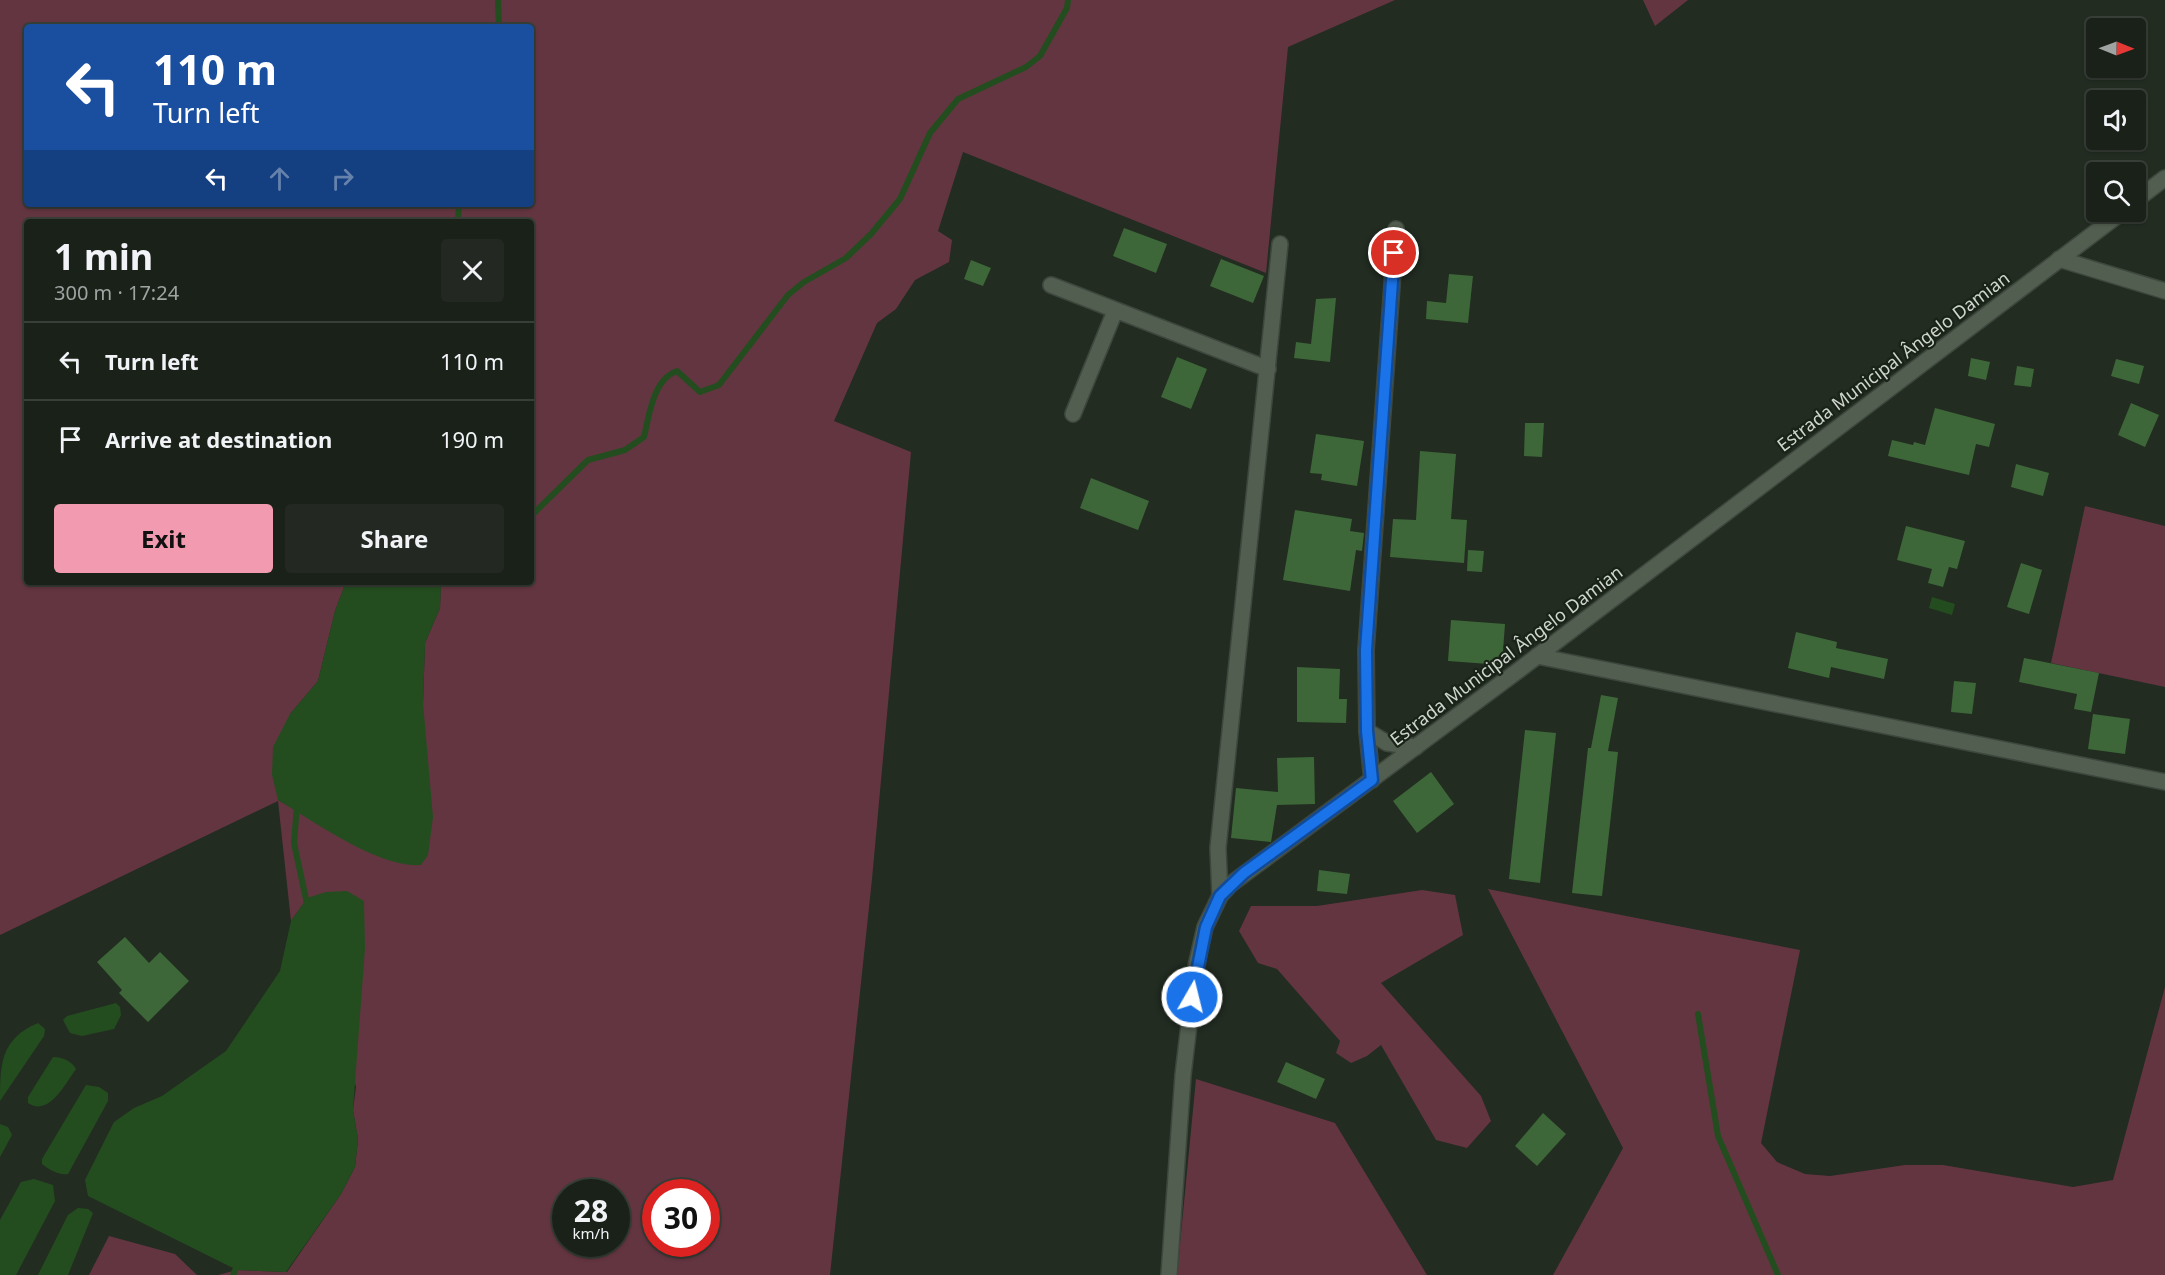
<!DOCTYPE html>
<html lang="en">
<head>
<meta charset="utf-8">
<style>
	body { margin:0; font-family:"Noto Sans",sans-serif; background:#232922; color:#f1f3f6; height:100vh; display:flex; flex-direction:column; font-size:22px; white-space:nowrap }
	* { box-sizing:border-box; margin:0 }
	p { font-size:20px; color:#9fa3a2 }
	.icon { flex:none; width:33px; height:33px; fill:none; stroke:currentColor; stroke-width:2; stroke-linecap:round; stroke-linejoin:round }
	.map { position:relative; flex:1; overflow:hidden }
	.drawer { position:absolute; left:24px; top:219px; width:510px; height:366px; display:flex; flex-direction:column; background:#1a2119; border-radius:6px; box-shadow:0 2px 4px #0004,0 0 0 2px #383e38 }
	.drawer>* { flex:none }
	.hud { position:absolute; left:24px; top:24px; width:510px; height:183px; border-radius:6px; box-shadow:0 2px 4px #0004,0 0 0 2px #383e38; background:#1a4fa0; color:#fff; overflow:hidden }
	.needle { width:39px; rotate:91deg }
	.fabs { position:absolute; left:2086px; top:18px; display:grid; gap:12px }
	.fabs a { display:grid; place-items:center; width:60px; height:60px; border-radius:6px; background:#1a2119; box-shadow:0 2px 4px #0004,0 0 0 2px #383e38; font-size:30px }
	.speed { position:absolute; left:552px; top:1179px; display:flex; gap:12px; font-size:30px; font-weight:700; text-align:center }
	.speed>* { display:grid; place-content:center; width:78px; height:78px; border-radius:50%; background:#1a2119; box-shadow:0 2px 4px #0004,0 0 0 2px #383e38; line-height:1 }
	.speed small { font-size:15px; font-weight:400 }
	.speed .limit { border:9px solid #d22; background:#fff; color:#111 }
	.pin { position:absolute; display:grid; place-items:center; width:51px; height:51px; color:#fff; margin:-26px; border:3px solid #fff; border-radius:50%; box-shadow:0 2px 6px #0007 }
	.me { position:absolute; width:66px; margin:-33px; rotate:8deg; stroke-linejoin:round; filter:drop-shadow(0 0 4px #0008) }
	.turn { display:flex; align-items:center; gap:21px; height:126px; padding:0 30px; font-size:27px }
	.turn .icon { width:78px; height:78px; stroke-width:2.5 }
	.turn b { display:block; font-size:42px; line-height:51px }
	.lanes { display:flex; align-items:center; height:57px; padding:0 30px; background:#0003; justify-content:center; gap:30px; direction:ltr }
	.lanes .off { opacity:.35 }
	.round { display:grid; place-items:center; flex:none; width:63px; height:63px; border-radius:6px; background:#232922 }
	.overview { display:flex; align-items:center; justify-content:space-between; height:102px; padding:0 30px }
	h1 { font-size:36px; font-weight:700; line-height:45px }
	.primary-button { display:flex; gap:12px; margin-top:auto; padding:12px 30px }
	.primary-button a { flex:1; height:69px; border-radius:6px; background:#f29aaf; color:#111; font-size:24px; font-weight:700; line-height:69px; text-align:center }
	.primary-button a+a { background:#232922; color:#f1f3f6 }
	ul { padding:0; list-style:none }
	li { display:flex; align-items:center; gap:18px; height:78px; padding:0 30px; border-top:2px solid #383e38 }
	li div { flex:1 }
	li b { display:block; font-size:22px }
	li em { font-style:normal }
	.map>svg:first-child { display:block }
	.green { fill:#633541; fill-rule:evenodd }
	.water { fill:#244d1f }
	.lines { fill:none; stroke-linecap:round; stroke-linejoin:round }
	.stream { stroke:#244d1f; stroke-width:6 }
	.building { fill:#3d6738 }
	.minor-casing { stroke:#3e473d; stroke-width:18 }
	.minor { stroke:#525e50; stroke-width:15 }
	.route-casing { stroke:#114b97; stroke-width:15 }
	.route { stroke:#1a73e8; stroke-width:10 }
	.labels { text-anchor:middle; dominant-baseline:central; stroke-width:4.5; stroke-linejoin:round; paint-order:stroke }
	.street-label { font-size:18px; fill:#cfd6ce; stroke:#192317 }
</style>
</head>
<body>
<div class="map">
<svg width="2165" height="1275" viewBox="0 0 2165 1275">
	<rect width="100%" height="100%" fill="#222c21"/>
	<g class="green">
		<path d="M0 0H1395L1288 47 1266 273 963 152 938 231 952 240 949 262 915 280 896 309 877 323 834 421 911 452 872 879 830 1275H218L237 1270 287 1272 341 1194 355 1167 358 1139 353 1110 356 1087 307 899 291 921 278 801 0 935ZM27 27H531V204H27ZM27 222H531V582H441L440 608 425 643 423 703 295 810 278 800 290 714 318 681 335 611 346 582H27ZM566 1192H616V1244H566ZM656 1192H706V1244H656Z"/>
		<polygon points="1643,0 1688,0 1655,26"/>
		<polygon points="2085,506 2165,526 2165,687 2051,663"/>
		<polygon points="1488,889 1800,950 1761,1143 1777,1162 1805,1174 1830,1176 1905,1165 1943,1165 2073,1187 2113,1180 2165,987 2165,1275 1553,1275 1623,1148"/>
		<polygon points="1422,890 1455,895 1463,935 1381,983 1481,1096 1491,1121 1467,1148 1436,1140 1381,1045 1367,1056 1351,1063 1336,1053 1340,1041 1277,969 1258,963 1239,931 1251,906 1317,906"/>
		<polygon points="1196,1079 1335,1123 1427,1275 1177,1275"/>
		<polygon points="109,1236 175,1254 197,1275 89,1275"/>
	</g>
	<g class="water">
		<path d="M346 582H441L440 608 425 643 423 703 433 817 428 855 421 865C378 868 315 822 278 800L272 775 273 747 290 714 318 681 335 611Z"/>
		<polygon points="1932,597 1955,604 1952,615 1929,608"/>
		<polygon points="347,891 364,901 365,948 353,1110 358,1139 355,1167 341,1194 286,1272 237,1270 88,1196 85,1180 114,1122 134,1108 162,1096 226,1051 280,971 291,921 307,898 326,892"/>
		<polygon points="116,1003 120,1007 121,1015 114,1029 82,1036 70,1033 63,1020 67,1016"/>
		<path d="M38 1023 45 1029 44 1036 0 1101C0 1065 0 1039 38 1023Z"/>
		<path d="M53 1057C62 1057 72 1061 76 1069 65 1084 49 1117 28 1103V1097Z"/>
		<path d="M86 1085 99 1087 108 1093V1101L68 1174C60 1176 48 1169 42 1164V1159Z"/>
		<polygon points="0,1124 8,1127 12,1135 0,1157"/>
		<polygon points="34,1179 53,1185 55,1201 16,1275 0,1275 0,1220 21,1182"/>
		<polygon points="78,1208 88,1209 93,1213 68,1275 38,1275 68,1215"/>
	</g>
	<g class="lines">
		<g class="stream">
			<polyline points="498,0 499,27"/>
			<polyline points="458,222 459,204"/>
			<path d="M531 516 588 460 625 450 644 437C649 416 653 379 677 371L700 392 719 385 788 295 804 282 846 258 871 234 900 199 930 133 958 99 1026 67 1040 56 1067 8 1068 0"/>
			<polyline points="435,585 452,582"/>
			<polyline points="297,805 294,843 307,904"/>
			<polyline points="1698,1014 1718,1136 1778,1275"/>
			<polyline points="233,1275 239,1262"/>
		</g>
	</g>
	<g class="building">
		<polygon points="1124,228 1167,244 1156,273 1113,256"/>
		<polygon points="1221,259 1264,276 1253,303 1210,286"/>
		<polygon points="971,260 991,268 983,286 964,279"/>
		<polygon points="1449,274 1473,276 1468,323 1426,319 1427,301 1446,303"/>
		<polygon points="1336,298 1330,362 1294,358 1296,342 1311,344 1316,299"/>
		<polygon points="1177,357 1207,369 1191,409 1161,397"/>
		<polygon points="1971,358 1990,362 1986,380 1968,376"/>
		<polygon points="2116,359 2144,366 2139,384 2111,376"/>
		<polygon points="2017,366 2034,369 2031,387 2014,385"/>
		<polygon points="2131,403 2159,415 2145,447 2118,435"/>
		<polygon points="1935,408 1995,424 1989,447 1976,444 1969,475 1888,456 1892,440 1913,445 1914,442 1925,445"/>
		<polygon points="1525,423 1544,423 1542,457 1524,456"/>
		<polygon points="1316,434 1364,441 1357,486 1321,480 1322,474 1310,473"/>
		<polygon points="1420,451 1456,454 1451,519 1467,520 1464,563 1390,557 1393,519 1416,520"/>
		<polygon points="2016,464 2049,473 2043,496 2011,487"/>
		<polygon points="1091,478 1149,501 1138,530 1080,508"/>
		<polygon points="1295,510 1352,519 1350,531 1364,533 1362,551 1356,550 1350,591 1283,580"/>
		<polygon points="1906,526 1965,541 1957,569 1949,567 1943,587 1928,583 1932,569 1897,560"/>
		<polygon points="1468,550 1484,551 1482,572 1467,571"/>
		<polygon points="2021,563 2042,570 2029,614 2007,607"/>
		<polygon points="1451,620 1505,624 1502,665 1448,661"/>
		<polygon points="1796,632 1837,642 1836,648 1888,659 1884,679 1831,667 1829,678 1788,668"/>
		<polygon points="2024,658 2099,673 2091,712 2074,709 2077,694 2019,682"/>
		<polygon points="1297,667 1340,669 1339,699 1347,699 1346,723 1297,722"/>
		<polygon points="1954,681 1976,683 1972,714 1951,712"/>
		<polygon points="1601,695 1618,698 1608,751 1618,752 1602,896 1572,893 1588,748 1591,748"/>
		<polygon points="2093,714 2130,719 2125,754 2088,749"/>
		<polygon points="1525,730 1556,733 1540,883 1509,879"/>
		<polygon points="1314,757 1315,804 1277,805 1271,842 1231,838 1236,788 1278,792 1277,758"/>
		<polygon points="1431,772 1454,804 1417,833 1393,801"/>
		<polygon points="1319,870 1350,874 1347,894 1317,891"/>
		<polygon points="125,937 149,963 160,952 189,981 148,1022 119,993 122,990 97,962"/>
		<polygon points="1286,1062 1325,1079 1316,1099 1277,1082"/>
		<polygon points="1543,1113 1566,1134 1537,1166 1515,1146"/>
	</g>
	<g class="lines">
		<g class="minor-casing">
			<g id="minor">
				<polyline points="2136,200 2165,178"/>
				<polyline points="2059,259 2165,291"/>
				<polyline points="1051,285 1268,369"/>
				<polyline points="1073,414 1115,311"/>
				<polyline points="1537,656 2165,782"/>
				<polyline points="1367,731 1387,743 1416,747"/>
				<polyline points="1372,780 1367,731 1366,650 1396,229"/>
				<polyline points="1220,896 1218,848 1280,244"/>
				<polyline points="1169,1275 1183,1075 1196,966 1205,927 1220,896 1231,884 1519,670 2122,212"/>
			</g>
		</g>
		<use href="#minor" class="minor"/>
	</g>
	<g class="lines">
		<g class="route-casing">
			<polyline id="route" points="1192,997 1206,927 1220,896 1244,873 1372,780 1367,731 1366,650 1394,253"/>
		</g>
		<use href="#route" class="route"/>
	</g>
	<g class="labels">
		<g class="street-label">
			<text transform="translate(1893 361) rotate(-37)">Estrada Municipal Ângelo Damian</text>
			<text transform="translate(1506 655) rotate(-37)">Estrada Municipal Ângelo Damian</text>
		</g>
	</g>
</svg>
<div class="fabs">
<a><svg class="needle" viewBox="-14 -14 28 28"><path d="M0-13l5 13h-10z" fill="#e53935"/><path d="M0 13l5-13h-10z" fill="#9fa3a2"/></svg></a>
<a><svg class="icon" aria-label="sound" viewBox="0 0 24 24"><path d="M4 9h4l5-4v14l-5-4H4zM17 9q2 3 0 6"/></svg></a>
<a><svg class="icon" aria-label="search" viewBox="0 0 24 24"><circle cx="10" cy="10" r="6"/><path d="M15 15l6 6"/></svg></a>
</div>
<div class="speed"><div>28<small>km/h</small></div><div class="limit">30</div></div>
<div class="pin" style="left:1394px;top:253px;background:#d93025"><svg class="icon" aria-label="arrive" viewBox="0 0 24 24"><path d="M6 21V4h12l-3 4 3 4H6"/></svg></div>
<svg class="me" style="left:1192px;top:997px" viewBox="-20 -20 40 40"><circle r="17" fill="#1a73e8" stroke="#fff" stroke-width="3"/><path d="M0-11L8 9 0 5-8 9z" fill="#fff"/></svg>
<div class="hud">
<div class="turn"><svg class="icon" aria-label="left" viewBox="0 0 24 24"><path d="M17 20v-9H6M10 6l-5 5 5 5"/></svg><div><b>110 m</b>Turn left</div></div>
<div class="lanes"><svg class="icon" aria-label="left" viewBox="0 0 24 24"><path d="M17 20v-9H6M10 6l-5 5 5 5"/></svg><svg class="icon off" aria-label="ahead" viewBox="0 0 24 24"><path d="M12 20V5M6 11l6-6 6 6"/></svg><svg class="icon off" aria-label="right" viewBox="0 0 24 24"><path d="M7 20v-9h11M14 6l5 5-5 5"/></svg></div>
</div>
<section class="drawer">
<div class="overview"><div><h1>1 min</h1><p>300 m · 17:24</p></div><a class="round"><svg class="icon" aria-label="close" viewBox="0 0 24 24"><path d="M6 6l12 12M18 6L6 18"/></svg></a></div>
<ul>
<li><svg class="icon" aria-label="left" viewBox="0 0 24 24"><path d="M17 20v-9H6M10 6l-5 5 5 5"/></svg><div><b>Turn left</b></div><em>110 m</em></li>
<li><svg class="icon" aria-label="arrive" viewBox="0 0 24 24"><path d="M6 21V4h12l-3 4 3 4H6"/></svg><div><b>Arrive at destination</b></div><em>190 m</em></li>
</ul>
<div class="primary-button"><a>Exit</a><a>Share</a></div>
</section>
</div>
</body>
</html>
